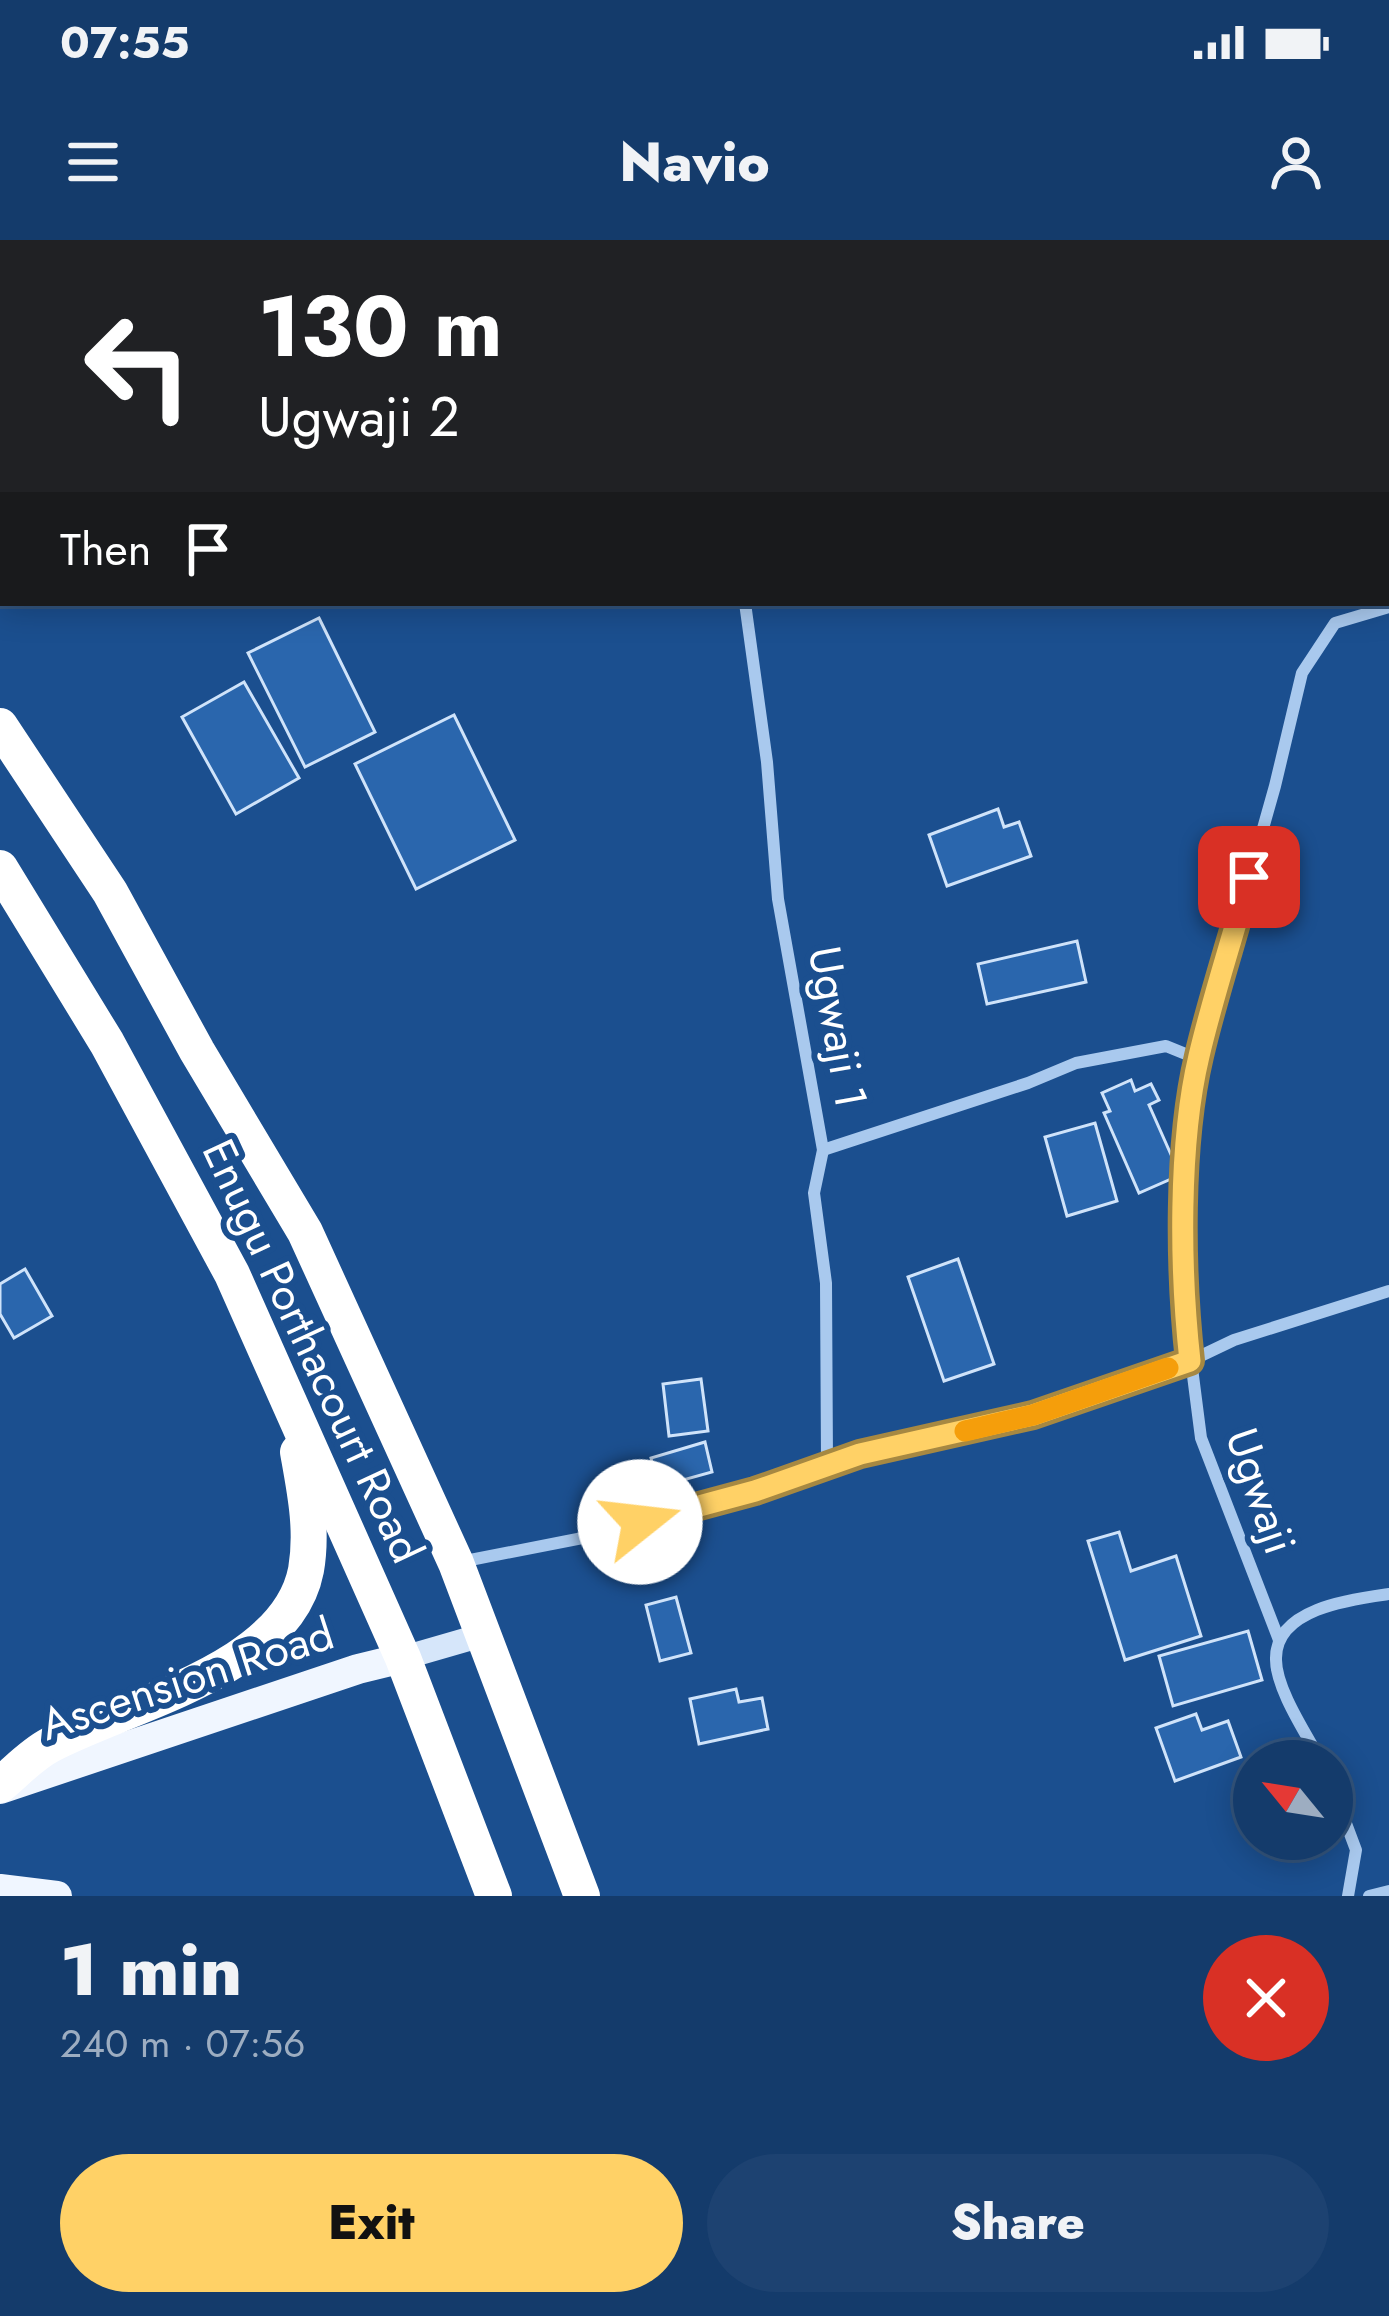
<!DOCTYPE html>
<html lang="en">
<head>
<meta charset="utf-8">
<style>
	body { margin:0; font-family:Jost,sans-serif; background:#1d4271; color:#f1f3f6; height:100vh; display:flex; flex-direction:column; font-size:45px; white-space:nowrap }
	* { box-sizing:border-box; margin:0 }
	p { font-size:39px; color:#9dadc1 }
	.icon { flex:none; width:66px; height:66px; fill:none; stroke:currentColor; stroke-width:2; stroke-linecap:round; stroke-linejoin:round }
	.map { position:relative; height:1656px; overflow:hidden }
	.panel { display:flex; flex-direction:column; background:#143b6b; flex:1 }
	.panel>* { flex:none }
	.hud { position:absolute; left:0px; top:0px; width:1389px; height:366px; box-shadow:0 6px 30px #0003,0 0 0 3px #33557e; background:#202124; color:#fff; overflow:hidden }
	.needle { width:78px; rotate:300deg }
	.fabs { position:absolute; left:1233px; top:1500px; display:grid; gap:24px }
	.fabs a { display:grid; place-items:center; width:120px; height:120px; border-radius:50%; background:#143b6b; box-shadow:0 6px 30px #0003,0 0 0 3px #33557e; font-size:60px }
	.pin { position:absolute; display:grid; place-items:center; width:102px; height:102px; color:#fff; margin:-51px; border-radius:24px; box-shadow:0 6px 18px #0006 }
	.me { position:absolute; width:132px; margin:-66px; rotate:74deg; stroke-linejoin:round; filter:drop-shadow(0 0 9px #0008) }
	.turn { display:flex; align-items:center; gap:42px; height:252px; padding:0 60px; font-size:54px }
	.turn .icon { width:156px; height:156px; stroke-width:2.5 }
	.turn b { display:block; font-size:84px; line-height:102px }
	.then { display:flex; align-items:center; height:114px; padding:0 60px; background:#0003; gap:24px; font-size:45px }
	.round { display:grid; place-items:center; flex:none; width:126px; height:126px; border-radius:63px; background:#1d4271 }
	.head { display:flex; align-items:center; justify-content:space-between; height:204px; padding:0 60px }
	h1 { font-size:72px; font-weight:800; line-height:90px }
	.action { display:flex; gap:24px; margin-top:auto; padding:24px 60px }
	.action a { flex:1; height:138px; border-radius:72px; background:#ffd166; color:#111; font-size:48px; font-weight:800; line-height:138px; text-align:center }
	.action a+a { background:#1d4271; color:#f1f3f6 }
	.status { display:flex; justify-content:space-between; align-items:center; height:84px; padding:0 60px; background:#143b6b; direction:ltr }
	.status svg { height:33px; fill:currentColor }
	header { display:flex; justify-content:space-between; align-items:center; height:156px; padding:0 60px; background:#143b6b; font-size:54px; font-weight:800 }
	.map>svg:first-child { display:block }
	.building { fill:#2a66ad; stroke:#cfe3fa; stroke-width:3 }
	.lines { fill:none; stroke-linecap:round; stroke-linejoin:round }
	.street { stroke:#a9c9ee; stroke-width:12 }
	.secondary { stroke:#d6e6fa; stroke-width:24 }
	.primary { stroke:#f0f6ff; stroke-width:30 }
	.highway { stroke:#fff; stroke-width:36 }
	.route-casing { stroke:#a68842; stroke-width:30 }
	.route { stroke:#ffd166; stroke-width:21 }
	.slow { stroke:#f59e0b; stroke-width:21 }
	.labels { text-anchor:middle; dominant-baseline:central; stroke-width:12; stroke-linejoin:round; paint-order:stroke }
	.street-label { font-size:45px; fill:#fff; stroke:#1b4f8f }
</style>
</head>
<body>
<div class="status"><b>07:55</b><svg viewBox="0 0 49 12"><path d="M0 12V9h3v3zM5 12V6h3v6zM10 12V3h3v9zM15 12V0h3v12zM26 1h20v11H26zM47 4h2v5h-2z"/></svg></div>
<header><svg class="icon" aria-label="menu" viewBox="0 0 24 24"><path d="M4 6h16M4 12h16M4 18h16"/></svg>Navio<svg class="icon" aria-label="person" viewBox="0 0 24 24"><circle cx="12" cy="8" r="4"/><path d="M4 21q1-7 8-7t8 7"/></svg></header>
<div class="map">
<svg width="1389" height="1656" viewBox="0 0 1389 1656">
	<rect width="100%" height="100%" fill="#1b4f8f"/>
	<g class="building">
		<polygon points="319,378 375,492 305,527 248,413"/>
		<polygon points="244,442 299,538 236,574 182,477"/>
		<polygon points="454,475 515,600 416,649 355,524"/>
		<polygon points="998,569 1004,587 1019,582 1031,616 947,646 929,595"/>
		<polygon points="1077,701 1086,742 987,764 978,724"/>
		<polygon points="1131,840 1135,851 1151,844 1159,860 1149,865 1180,935 1139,953 1104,873 1110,871 1102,853"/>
		<polygon points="1095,883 1117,961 1067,976 1045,897"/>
		<polygon points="958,1019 994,1124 944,1141 908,1037"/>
		<polygon points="25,1029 52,1076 14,1098 0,1074 0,1044"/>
		<polygon points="701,1139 708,1191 669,1196 663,1144"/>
		<polygon points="705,1202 712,1232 658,1247 651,1218"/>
		<polygon points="1119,1292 1131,1331 1176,1316 1201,1396 1125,1420 1088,1301"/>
		<polygon points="676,1357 691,1413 660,1421 646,1365"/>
		<polygon points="1248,1391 1262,1440 1173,1466 1159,1416"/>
		<polygon points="736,1449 739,1462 762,1458 768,1489 699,1504 690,1459"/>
		<polygon points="1196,1474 1202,1490 1228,1481 1241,1517 1175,1541 1156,1488"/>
	</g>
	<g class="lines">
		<g class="street">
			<polyline points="715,3 715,0"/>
			<polyline points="745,363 767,522 778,659 823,910 814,953 826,1043 827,1223"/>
			<polyline points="823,910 1028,843 1076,823 1166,806 1198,819"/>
			<polyline points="460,1322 608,1293 669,1272 755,1251 860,1214 1033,1175 1190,1121 1234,1100 1389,1051"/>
			<polyline points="1279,1400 1201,1198 1183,1058 1185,917 1198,819 1275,546 1302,433 1335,383 1389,367"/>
			<path d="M1321 1521C1307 1495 1275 1448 1276 1418 1276 1368 1353 1359 1389 1354"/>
			<polyline points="1332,1546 1356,1610 1348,1656"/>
			<polyline points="1369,1656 1389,1651"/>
		</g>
		<polyline class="secondary" points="403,1418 486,1394"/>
		<g class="primary">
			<polyline points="0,1549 358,1429 403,1418"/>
			<polyline points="0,1649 57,1656"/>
		</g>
		<g class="highway">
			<polyline points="0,486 110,652 197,811 305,992 456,1323 582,1656"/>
			<polyline points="0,628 107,803 232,1034 403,1418 494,1656"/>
			<path d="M0 1545C16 1532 31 1515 50 1505 127 1464 287 1430 306 1330 313 1290 305 1251 298 1212"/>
		</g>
	</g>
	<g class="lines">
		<g class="route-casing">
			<path id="route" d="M640 1282 755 1251 860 1214 1033 1175 1190 1121C1180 1031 1178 904 1199 816 1213 756 1233 697 1249 637"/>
		</g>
		<use href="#route" class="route"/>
		<polyline class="slow" points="965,1191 1033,1175 1168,1128"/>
	</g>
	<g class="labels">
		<g class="street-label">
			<text transform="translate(838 787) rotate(80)">Ugwaji 1</text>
			<text transform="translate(313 1111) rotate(65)">Enugu Porthacourt Road</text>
			<text transform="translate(1261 1251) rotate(71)">Ugwaji</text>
			<text transform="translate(187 1439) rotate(-18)">Ascension Road</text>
		</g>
	</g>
</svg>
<div class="fabs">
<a><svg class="needle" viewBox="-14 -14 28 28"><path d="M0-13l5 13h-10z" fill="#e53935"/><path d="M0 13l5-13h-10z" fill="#9dadc1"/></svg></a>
</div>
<div class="pin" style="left:1249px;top:637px;background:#d93025"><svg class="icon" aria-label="arrive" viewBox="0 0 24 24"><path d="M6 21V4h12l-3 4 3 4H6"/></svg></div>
<svg class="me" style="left:640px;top:1282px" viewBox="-20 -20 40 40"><circle r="19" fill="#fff"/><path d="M0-13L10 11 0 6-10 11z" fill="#ffd166"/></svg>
<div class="hud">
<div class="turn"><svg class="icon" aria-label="left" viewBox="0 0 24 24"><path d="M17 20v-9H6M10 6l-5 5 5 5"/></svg><div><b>130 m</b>Ugwaji 2</div></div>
<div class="then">Then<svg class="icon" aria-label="arrive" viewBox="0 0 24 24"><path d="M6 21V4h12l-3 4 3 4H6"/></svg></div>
</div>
</div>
<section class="panel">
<div class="head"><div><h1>1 min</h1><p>240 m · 07:56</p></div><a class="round" style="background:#d93025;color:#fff"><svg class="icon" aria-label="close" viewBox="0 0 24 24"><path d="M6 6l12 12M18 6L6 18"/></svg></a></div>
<div class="action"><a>Exit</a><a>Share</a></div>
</section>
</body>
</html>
